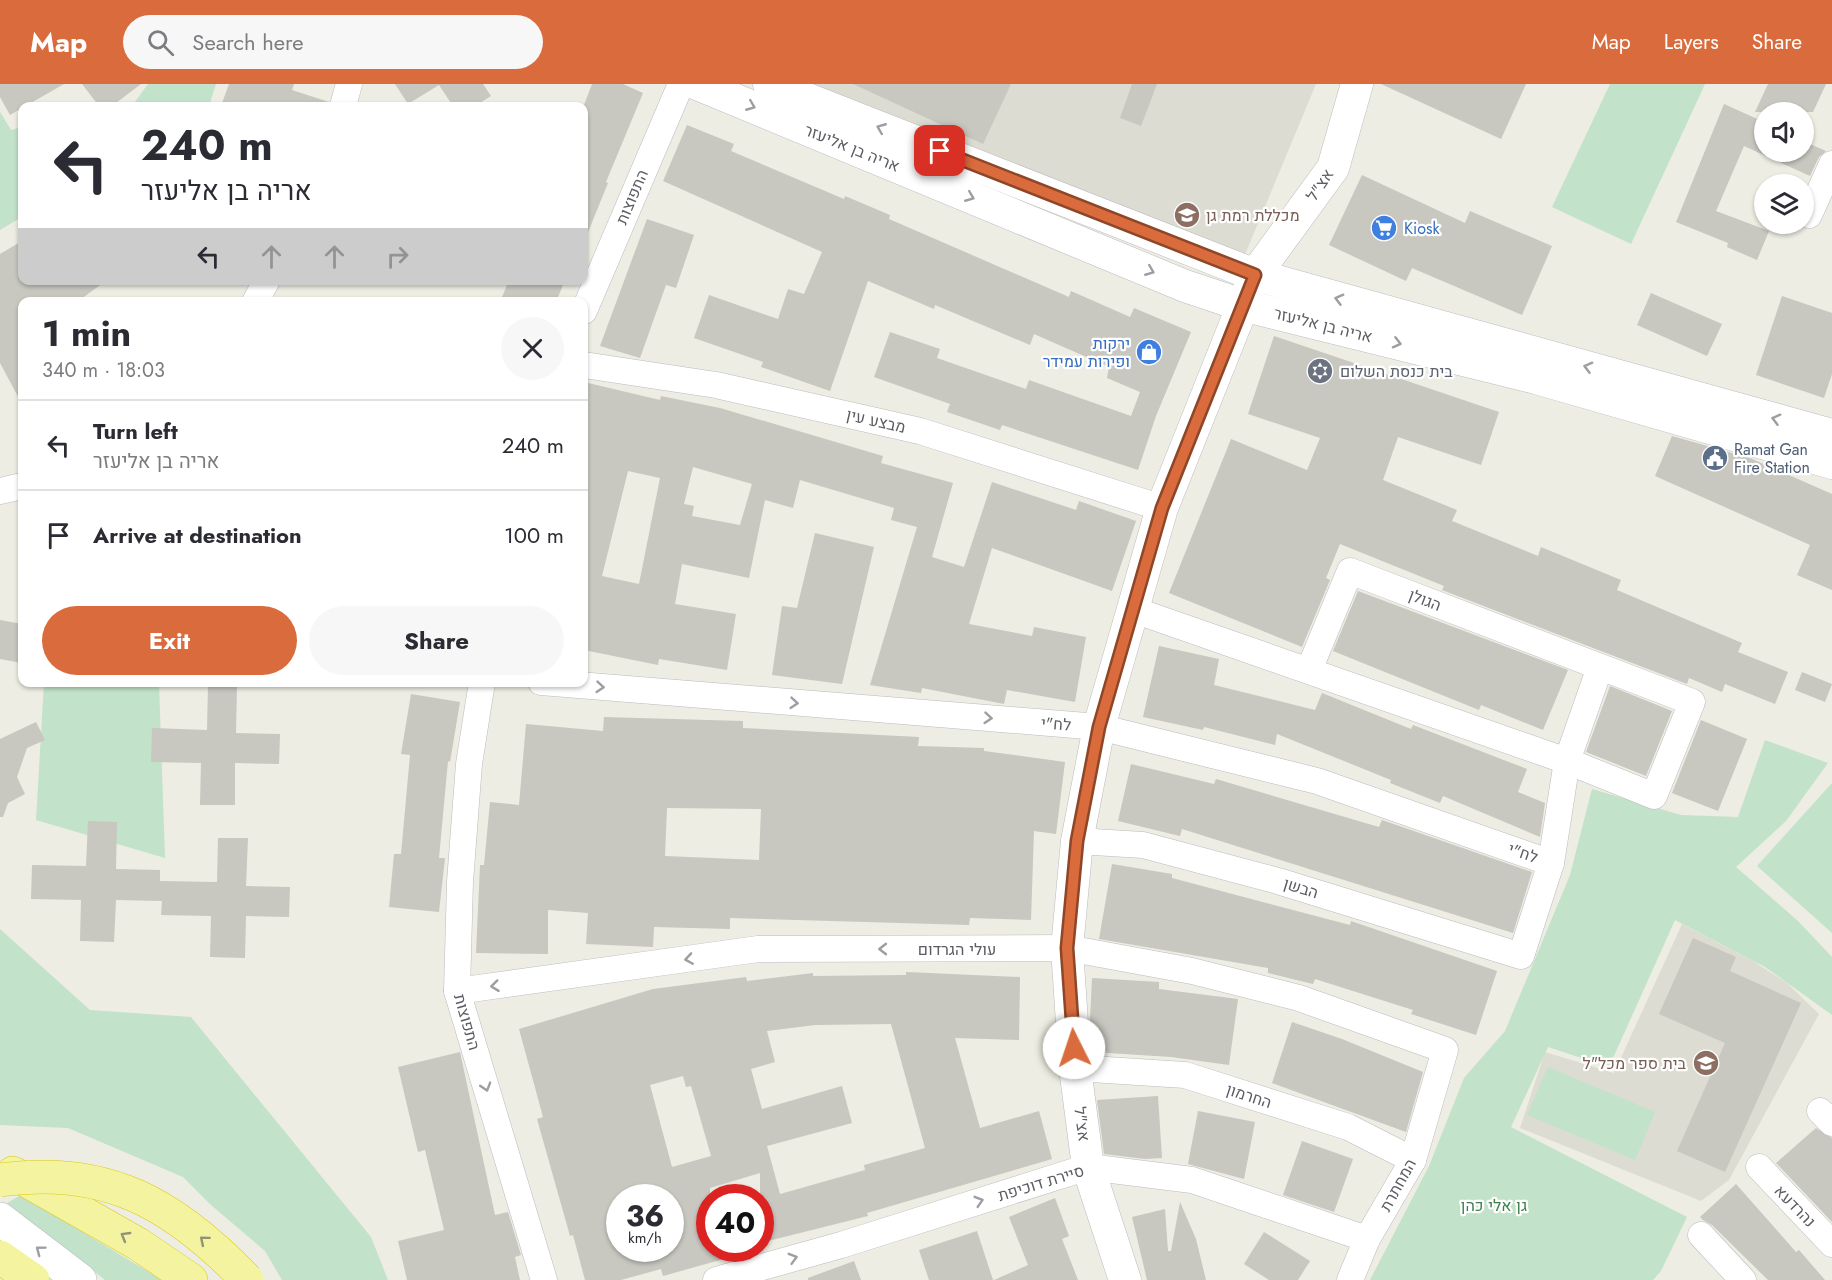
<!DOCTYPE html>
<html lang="en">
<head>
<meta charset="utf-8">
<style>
	body { margin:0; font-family:Jost,Heebo,sans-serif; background:#f7f7f7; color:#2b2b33; height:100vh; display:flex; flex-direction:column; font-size:22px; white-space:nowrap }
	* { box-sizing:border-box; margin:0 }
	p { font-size:20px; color:#7c7c81 }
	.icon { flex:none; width:33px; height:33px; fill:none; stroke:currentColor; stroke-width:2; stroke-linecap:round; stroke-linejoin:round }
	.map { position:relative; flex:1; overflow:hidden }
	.sheet { position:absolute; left:18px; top:213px; width:570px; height:390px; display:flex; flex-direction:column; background:#fff; border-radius:12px; box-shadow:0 2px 4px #0004 }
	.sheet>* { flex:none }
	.guide { position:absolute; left:18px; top:18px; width:570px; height:183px; border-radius:12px; box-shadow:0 2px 4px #0004; background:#fff; color:#2b2b33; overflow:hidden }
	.tools { position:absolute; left:1754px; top:18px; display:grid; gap:12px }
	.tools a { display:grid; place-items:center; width:60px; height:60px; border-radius:50%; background:#fff; box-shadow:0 2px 4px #0004; font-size:30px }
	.speed { position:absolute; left:606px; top:1100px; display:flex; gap:12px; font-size:30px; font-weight:700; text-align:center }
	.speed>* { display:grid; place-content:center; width:78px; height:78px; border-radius:50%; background:#fff; box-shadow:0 2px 4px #0004; line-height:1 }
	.speed small { font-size:15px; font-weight:400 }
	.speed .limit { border:9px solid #d22; background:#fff; color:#111 }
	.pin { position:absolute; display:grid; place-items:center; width:51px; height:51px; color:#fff; margin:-26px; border-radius:12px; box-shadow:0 3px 9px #0006 }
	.me { position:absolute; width:66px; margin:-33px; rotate:356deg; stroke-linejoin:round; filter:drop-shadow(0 0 4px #0008) }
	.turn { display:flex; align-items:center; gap:21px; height:126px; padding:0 24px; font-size:27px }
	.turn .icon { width:78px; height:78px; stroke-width:2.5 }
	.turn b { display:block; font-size:42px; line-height:51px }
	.lanes { display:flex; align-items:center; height:57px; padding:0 24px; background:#0003; justify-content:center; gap:30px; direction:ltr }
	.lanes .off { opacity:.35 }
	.round { display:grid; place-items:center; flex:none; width:63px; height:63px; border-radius:32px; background:#f7f7f7 }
	.summary { display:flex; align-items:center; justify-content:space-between; height:102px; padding:0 24px }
	h1 { font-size:36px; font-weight:700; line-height:45px }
	.cta { display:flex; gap:12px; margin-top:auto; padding:12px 24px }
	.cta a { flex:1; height:69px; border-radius:36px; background:#d96b3d; color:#fff; font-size:24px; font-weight:700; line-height:69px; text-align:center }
	.cta a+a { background:#f7f7f7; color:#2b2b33 }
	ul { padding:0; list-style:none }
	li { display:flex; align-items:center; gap:18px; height:90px; padding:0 24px; border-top:2px solid #e1e1e2 }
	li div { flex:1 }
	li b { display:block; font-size:22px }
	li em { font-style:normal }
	header { display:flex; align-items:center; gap:36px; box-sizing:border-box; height:84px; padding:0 30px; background:#d96b3d; color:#fff }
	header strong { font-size:28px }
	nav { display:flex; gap:33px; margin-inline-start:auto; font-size:21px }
	.search { width:420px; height:54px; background:#f7f7f7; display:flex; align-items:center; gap:15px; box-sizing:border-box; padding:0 21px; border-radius:33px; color:#7c7c81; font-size:22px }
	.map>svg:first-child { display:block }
	.education { fill:#dcdcd2 }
	.green { fill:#c2e2c9 }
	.building { fill:#c8c7c0; fill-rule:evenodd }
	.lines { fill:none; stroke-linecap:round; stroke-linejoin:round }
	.minor-casing { stroke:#bbbbc1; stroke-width:27 }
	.tertiary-casing { stroke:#bbbbc1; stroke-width:33 }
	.secondary-casing { stroke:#b9bac0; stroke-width:34 }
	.trunk-casing { stroke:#dcc814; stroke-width:34 }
	.minor { stroke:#fff; stroke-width:26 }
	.tertiary { stroke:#fff; stroke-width:32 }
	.secondary { stroke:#fff; stroke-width:33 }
	.trunk { stroke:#f4f4a0; stroke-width:33 }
	.trunk-bridge-casing { stroke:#dcc814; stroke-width:34; stroke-linecap:butt }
	.trunk-bridge { stroke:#f4f4a0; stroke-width:33 }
	.oneway { stroke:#9d9ea1 }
	.oneway2 { stroke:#919278 }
	.route-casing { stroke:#8d4628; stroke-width:15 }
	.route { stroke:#d96b3d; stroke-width:10 }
	.labels { text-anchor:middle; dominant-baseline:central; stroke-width:4.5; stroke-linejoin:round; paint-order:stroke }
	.street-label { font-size:16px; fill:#5b5d63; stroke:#fff }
	.education-label { font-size:16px; fill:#785e54; stroke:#fff; text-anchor:start }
	.shop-label { font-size:16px; fill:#366cbe; stroke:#fff; text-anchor:start }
	.worship-label { font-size:16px; fill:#5b616d; stroke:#fff; text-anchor:start }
	.service-label { font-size:16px; fill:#4e5e75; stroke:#fff; text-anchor:start }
	.park-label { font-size:16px; fill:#3c814e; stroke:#fff }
</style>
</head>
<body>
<header>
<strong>Map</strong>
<div class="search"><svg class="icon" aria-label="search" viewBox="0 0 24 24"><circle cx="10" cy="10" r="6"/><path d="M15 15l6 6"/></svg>Search here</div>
<nav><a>Map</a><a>Layers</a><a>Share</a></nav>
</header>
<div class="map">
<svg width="1832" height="1196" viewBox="0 0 1832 1196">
	<rect width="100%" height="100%" fill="#edede3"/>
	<g class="education">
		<polygon points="803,0 1316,0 1239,185"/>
		<polygon points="1682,840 1753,877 1787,899 1819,930 1729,1096 1701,1117 1520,1044 1545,968 1614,989"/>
	</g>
	<g class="green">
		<polygon points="148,0 216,0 209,22 132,22"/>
		<polygon points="1610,0 1705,0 1631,160 1552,123"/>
		<polygon points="0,28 11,46 22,43 22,133 0,146"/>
		<polygon points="44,599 159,599 165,774 36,736"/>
		<polygon points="1765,656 1828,679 1786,737 1736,783 1798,837 1832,873 1832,931 1765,883 1675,836 1609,983 1548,963 1511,1043 1687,1133 1661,1187 1653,1196 1370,1196 1429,1082 1464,994 1505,947 1570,791 1592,705 1681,731 1738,733"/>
		<polygon points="1832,699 1832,849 1757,782"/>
		<polygon points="0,845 90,926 191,933 371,1153 388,1196 282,1196 265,1167 211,1121 183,1093 68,1044 0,1041"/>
		<polygon points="1548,983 1655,1028 1635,1076 1527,1031"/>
		<polygon points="21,1111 162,1196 105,1196 7,1119"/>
	</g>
	<g class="building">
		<polygon points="0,0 64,0 10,31 0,13"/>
		<polygon points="82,0 141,0 112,22 99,22"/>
		<polygon points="229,0 294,0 292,6 329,18 328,22 221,22"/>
		<polygon points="395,0 483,0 491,12 475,22 453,22 439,1 408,20"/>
		<polygon points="592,0 623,0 643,9 606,98 608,99 584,158 584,21"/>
		<polygon points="853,0 1011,0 983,60"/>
		<polygon points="1132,0 1157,0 1141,42 1120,34"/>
		<polygon points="1381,0 1526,0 1501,55"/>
		<polygon points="1768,0 1826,0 1813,28 1755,28"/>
		<polygon points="1724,20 1764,38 1764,68 1803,68 1803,57 1826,67 1819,73 1810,92 1744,62 1716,127 1769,147 1757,176 1727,163 1728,159 1676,138"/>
		<polygon points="687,41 734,60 731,67 844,115 845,112 890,131 889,135 1069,213 1071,207 1130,233 1134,224 1191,248 1156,332 1138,386 1002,341 1000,346 947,328 950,320 874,293 890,248 940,265 937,274 1026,305 1029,296 1131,332 1140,308 1107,294 1109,283 1034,250 1030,261 935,221 934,225 868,197 830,307 761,283 763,278 694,254 709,211 778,235 788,205 804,210 822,168 663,97"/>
		<polygon points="1362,91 1465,139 1470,127 1552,162 1522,231 1412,184 1406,197 1329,161"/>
		<polygon points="647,135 694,151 676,204 666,201 640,274 600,262"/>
		<polygon points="22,157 22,196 107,196 77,218 22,218 22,320 0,279 0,170"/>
		<polygon points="509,196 565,196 556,218 500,218"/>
		<polygon points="1651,209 1722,240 1707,272 1637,241"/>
		<polygon points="1782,212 1832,229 1832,290 1824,314 1756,291"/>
		<polygon points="1274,252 1499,328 1481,381 1398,353 1383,396 1457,426 1452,437 1538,472 1541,463 1621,496 1617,506 1742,559 1738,568 1788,588 1775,620 1725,600 1722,608 1689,594 1687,600 1442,506 1444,502 1340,460 1326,494 1330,496 1302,563 1169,509 1231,355 1307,386 1320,354 1248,330"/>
		<path d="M584 298 660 316 661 312 720 324 883 372 881 379 953 399 932 473 964 483 992 398 1076 426 1079 417 1136 437 1112 507 992 464 969 540 1032 552 1034 543 1086 553 1075 618 1007 606 1004 620 922 604 921 609 870 601 917 443 891 436 894 424 800 396 793 424 765 416 749 494 682 480 675 520 736 530 727 586 659 575 658 581 584 566ZM693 383 752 400 740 441 692 432 694 422 684 420ZM628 387 660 394 639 500 602 492Z"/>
		<polygon points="1672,352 1750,374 1832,410 1832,506 1797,491 1810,461 1655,392"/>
		<polygon points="815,449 874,463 842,600 772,591 782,522 797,524"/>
		<polygon points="1358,507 1568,586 1543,646 1481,621 1479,626 1333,567"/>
		<polygon points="0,536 22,540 22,579 0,575"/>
		<polygon points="1159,562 1219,575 1214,601 1315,626 1322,609 1411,645 1413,641 1527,685 1518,708 1545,719 1540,753 1443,712 1440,719 1390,699 1391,696 1277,650 1275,661 1204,643 1203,646 1143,633"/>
		<polygon points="1802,588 1832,600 1825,618 1795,606"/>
		<polygon points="208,601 237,601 236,649 280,650 279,680 235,679 235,721 200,721 201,679 151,678 152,644 207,646"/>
		<polygon points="1610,602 1672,627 1646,692 1586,668"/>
		<polygon points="411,610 460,618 450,678 448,677 439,774 445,774 439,828 389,823 394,770 401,770 410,671 401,670"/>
		<path d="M604 633 743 637V644L919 653 918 662 984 664V667L1065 678 1056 750 1034 747 1031 836 970 834 969 841 730 834V845L654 843 653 863 586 860 588 829 548 826V870L476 869 480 781H484L490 718 519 721 526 640 603 647ZM667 724 761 725 759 776 665 772Z"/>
		<polygon points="1701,636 1747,655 1718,727 1672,709"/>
		<polygon points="36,638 45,656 27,664 17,693 25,710 8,719 3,733 0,733 0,655"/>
		<polygon points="1131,680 1214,700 1216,695 1379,743 1382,736 1532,788 1513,849 1182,745 1180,752 1118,737"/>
		<polygon points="88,737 117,738 116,785 160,786 160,797 217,798 218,754 248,754 246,802 290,803 289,833 246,832 245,874 210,873 211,832 161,831 162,817 116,816 114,858 80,857 81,816 31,815 32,781 86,782"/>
		<polygon points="1112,780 1172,790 1172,794 1350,841 1351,837 1497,887 1476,951 1411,930 1413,926 1315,895 1313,900 1268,889 1268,884 1099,855"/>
		<polygon points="1693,854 1736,873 1730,887 1801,919 1725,1088 1677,1067 1725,959 1659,930"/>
		<path d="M906 888 1020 893 1019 956 955 954 980 1044 1039 1027 1052 1075 867 1129 868 1132 760 1159V1089L710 1104V1164H744L745 1169 663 1192 661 1185 621 1196H585L573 1151 570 1152 537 1035 543 1033 519 945 653 905 746 893 747 897 813 889V892L906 891ZM891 940 925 1064 864 1081 865 1086 780 1110 767 1062 852 1039 842 1002 762 1025 751 985 775 978 767 947 815 941ZM683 992 686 1003 691 1002 711 1072 672 1083 650 1001ZM620 1113H670V1164H620Z"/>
		<polygon points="1092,894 1159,898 1159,905 1238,915 1229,981 1171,973 1092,968 1090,936"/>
		<polygon points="1292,938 1342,955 1423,988 1406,1048 1272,999"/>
		<polygon points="460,968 495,1131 508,1128 521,1171 515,1173 520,1196 407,1196 398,1157 444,1146 425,1066 418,1068 398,983"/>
		<polygon points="1158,1012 1162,1074 1145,1075 1104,1070 1097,1016"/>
		<polygon points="1198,1027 1255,1038 1244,1095 1188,1080"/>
		<polygon points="1816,1044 1832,1054 1832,1138 1776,1079"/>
		<polygon points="1302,1057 1353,1075 1334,1128 1283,1111"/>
		<polygon points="1736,1100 1796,1168 1799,1166 1825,1196 1768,1196 1712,1141 1703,1136 1700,1133"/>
		<polygon points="1055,1114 1069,1152 1062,1155 1078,1196 994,1196 1028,1181 1009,1133"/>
		<polygon points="1180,1118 1196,1155 1206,1196 1147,1196 1132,1133 1165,1125 1168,1167 1171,1167"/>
		<polygon points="977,1147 993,1196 929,1196 919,1166"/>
		<polygon points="1264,1148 1310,1177 1298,1196 1269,1196 1244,1180"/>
		<polygon points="854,1177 861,1196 808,1196 808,1194"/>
	</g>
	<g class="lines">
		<g class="minor-casing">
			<g id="minor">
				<polyline points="343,22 349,0"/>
				<polyline points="1809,131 1832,80"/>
				<polyline points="255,218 267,196"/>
				<polyline points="584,227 681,0"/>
				<polyline points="584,281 716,301 920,347 1162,424"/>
				<polyline points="0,407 22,402"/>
				<polyline points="1134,526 1567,677 1654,712 1692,618 1350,487 1309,586"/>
				<polyline points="482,598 469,680 460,798 457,907 544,1196"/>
				<polyline points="541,598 1099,643 1317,697 1551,779"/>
				<polyline points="1077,757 1143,761 1278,797 1521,872 1551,779 1567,677 1600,583"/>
				<polyline points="457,907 758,865 1067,864 1192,887 1299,914 1445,966 1413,1076 1367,1155 1350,1196"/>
				<polyline points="1075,984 1185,991 1348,1043 1413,1076"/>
				<polyline points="1820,1027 1832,1039"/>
				<polyline points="1759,1083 1832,1160"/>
				<polyline points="1701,1151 1743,1196"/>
				<polyline points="716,1196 841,1161 1088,1083 1192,1096 1367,1155"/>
			</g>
		</g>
		<g class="tertiary-casing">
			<g id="tertiary">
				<polyline points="697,0 1185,202 1242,221 1536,294 1832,379"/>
				<polyline points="769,0 1255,191 1832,351"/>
				<polyline points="1125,1196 1088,1083 1075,984 1067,864 1077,757 1099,643 1162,424 1255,191 1333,84 1357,0"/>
			</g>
		</g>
		<g class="secondary-casing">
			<polyline id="secondary" points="0,1135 80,1196"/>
		</g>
		<g class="trunk-casing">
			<g id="trunk">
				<polyline points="13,1089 138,1160 191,1196"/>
				<polyline points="0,1173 33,1196"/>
			</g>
		</g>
		<use href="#minor" class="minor"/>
		<use href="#tertiary" class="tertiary"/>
		<use href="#secondary" class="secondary"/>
		<use href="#trunk" class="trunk"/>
		<g class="trunk-bridge-casing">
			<path id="trunk-bridge" d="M0 1096C107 1081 174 1120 247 1196"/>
		</g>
		<use href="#trunk-bridge" class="trunk-bridge"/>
	</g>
	<defs><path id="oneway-chevron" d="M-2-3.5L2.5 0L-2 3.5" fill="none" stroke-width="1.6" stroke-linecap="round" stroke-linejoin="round" transform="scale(1.5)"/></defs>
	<g class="oneway">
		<use href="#oneway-chevron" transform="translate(751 22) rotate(22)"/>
		<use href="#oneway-chevron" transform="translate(881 44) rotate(-158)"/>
		<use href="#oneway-chevron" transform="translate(970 113) rotate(22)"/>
		<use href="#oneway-chevron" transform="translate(1150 187) rotate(22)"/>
		<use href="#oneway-chevron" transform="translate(1339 215) rotate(-165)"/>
		<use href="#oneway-chevron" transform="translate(1397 259) rotate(14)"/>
		<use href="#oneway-chevron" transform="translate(1588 283) rotate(-165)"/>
		<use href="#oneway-chevron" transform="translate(1776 335) rotate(-165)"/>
		<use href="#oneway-chevron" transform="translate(600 603) rotate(5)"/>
		<use href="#oneway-chevron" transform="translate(794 619) rotate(5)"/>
		<use href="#oneway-chevron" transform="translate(988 634) rotate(5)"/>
		<use href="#oneway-chevron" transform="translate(883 865) rotate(180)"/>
		<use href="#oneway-chevron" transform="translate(689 875) rotate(171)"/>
		<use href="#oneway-chevron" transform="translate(495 902) rotate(173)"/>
		<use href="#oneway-chevron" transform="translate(486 1003) rotate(73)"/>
		<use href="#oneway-chevron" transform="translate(979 1117) rotate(-17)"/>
		<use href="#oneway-chevron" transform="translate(40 1166) rotate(-143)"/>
		<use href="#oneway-chevron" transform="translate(793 1174) rotate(-16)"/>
	</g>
	<g class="oneway2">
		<use href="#oneway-chevron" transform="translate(125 1152) rotate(-150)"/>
		<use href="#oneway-chevron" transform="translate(204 1156) rotate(-140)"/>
	</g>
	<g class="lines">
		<g class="route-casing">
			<polyline id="route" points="940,67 1255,191 1162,424 1099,643 1077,757 1067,864 1074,964"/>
		</g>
		<use href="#route" class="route"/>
	</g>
	<defs>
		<g id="university-disc" transform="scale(1.35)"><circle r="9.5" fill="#8d6e63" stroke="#fff"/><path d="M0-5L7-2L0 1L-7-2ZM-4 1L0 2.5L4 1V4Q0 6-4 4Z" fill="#fff"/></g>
		<g id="supermarket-disc" transform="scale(1.35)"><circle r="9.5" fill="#3f7fe0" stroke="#fff"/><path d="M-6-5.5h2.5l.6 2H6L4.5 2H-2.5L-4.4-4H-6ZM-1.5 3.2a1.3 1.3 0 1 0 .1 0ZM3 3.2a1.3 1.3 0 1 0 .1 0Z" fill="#fff"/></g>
		<g id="shop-disc" transform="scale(1.35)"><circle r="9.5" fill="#3f7fe0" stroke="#fff"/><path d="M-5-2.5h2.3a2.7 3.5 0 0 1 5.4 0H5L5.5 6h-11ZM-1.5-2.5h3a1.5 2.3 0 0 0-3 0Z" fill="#fff"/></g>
		<g id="synagogue-disc" transform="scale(1.35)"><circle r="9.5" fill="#6b7280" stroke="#fff"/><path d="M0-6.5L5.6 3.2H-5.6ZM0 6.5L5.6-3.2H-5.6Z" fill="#fff"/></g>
		<g id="civic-disc" transform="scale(1.35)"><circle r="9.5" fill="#5c6f8a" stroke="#fff"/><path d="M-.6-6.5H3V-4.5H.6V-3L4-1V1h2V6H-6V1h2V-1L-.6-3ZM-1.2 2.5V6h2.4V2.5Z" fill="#fff"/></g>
		<g id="school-disc" transform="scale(1.35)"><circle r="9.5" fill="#8d6e63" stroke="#fff"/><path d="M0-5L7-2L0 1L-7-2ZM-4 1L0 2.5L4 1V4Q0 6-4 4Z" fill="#fff"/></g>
	</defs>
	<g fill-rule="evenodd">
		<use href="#university-disc" x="1187" y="131"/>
		<use href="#supermarket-disc" x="1384" y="144"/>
		<use href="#shop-disc" x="1149" y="268"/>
		<use href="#synagogue-disc" x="1320" y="287"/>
		<use href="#civic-disc" x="1715" y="374"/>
		<use href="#school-disc" x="1706" y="979"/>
	</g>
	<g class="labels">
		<g class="street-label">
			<text transform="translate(852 64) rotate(22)">אריה בן אליעזר</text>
			<text transform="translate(1320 101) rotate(-56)">אצ"ל</text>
			<text transform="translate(632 113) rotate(-67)">התפוצות</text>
			<text transform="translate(1323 241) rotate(14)">אריה בן אליעזר</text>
			<text transform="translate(876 337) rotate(13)">מבצע עין</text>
			<text transform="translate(1425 516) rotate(21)">הגולן</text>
			<text transform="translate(1056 640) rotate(5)">לח"י</text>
			<text transform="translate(1523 769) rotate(19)">לח"י</text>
			<text transform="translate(1301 804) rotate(17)">הבשן</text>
			<text x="957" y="865">עולי הגרדום</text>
			<text transform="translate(467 938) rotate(74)">התפוצות</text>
			<text transform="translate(1249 1012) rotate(18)">החרמון</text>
			<text transform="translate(1082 1040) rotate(82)">אצ"ל</text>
			<text transform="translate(1041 1099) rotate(-17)">סיירת דוכיפת</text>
			<text transform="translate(1398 1101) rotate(-61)">המחתרת</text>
			<text transform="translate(1795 1122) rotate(46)">נהרדעא</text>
		</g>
		<g class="education-label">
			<text x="1206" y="131">מכללת רמת גן</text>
			<text x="1686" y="979" text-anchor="end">בית ספר מכל"ל</text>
		</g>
		<g class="shop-label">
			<text x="1404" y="144">Kiosk</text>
			<text x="1130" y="259" text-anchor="end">ירקות<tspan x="1130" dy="18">ופירות עמידר</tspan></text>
		</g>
		<g class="worship-label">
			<text x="1340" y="287">בית כנסת השלום</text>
		</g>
		<g class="service-label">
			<text x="1734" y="365">Ramat Gan<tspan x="1734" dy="18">Fire Station</tspan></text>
		</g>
		<g class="park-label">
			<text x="1494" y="1121">גן אלי כהן</text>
		</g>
	</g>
</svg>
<div class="tools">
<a><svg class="icon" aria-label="sound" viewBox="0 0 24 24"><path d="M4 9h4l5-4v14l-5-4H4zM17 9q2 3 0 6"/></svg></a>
<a><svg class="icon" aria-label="layers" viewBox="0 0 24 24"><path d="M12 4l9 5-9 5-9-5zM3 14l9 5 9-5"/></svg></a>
</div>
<div class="speed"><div>36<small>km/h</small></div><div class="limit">40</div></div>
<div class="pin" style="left:940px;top:67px;background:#d93025"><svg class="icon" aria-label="arrive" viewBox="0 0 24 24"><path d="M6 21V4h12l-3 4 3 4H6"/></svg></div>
<svg class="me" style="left:1074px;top:964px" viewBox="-20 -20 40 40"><circle r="19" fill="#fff"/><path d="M0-13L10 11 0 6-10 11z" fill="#d96b3d"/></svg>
<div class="guide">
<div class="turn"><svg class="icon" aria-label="left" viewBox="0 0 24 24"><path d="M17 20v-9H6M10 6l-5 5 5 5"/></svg><div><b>240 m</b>אריה בן אליעזר</div></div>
<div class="lanes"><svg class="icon" aria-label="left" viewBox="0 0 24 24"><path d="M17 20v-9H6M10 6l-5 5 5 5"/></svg><svg class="icon off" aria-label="ahead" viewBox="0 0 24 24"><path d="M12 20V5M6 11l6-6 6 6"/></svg><svg class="icon off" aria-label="ahead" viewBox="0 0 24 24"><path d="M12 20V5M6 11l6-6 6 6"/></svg><svg class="icon off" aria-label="right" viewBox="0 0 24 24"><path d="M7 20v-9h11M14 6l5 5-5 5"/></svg></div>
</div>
<section class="sheet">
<div class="summary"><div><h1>1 min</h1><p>340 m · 18:03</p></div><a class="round"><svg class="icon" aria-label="close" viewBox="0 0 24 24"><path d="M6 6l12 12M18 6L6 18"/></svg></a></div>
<ul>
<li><svg class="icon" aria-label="left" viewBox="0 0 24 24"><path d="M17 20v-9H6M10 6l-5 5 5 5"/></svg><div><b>Turn left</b><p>אריה בן אליעזר</p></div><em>240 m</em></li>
<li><svg class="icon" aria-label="arrive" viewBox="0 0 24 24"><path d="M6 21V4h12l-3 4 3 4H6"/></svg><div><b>Arrive at destination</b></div><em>100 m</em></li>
</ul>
<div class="cta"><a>Exit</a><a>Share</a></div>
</section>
</div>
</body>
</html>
